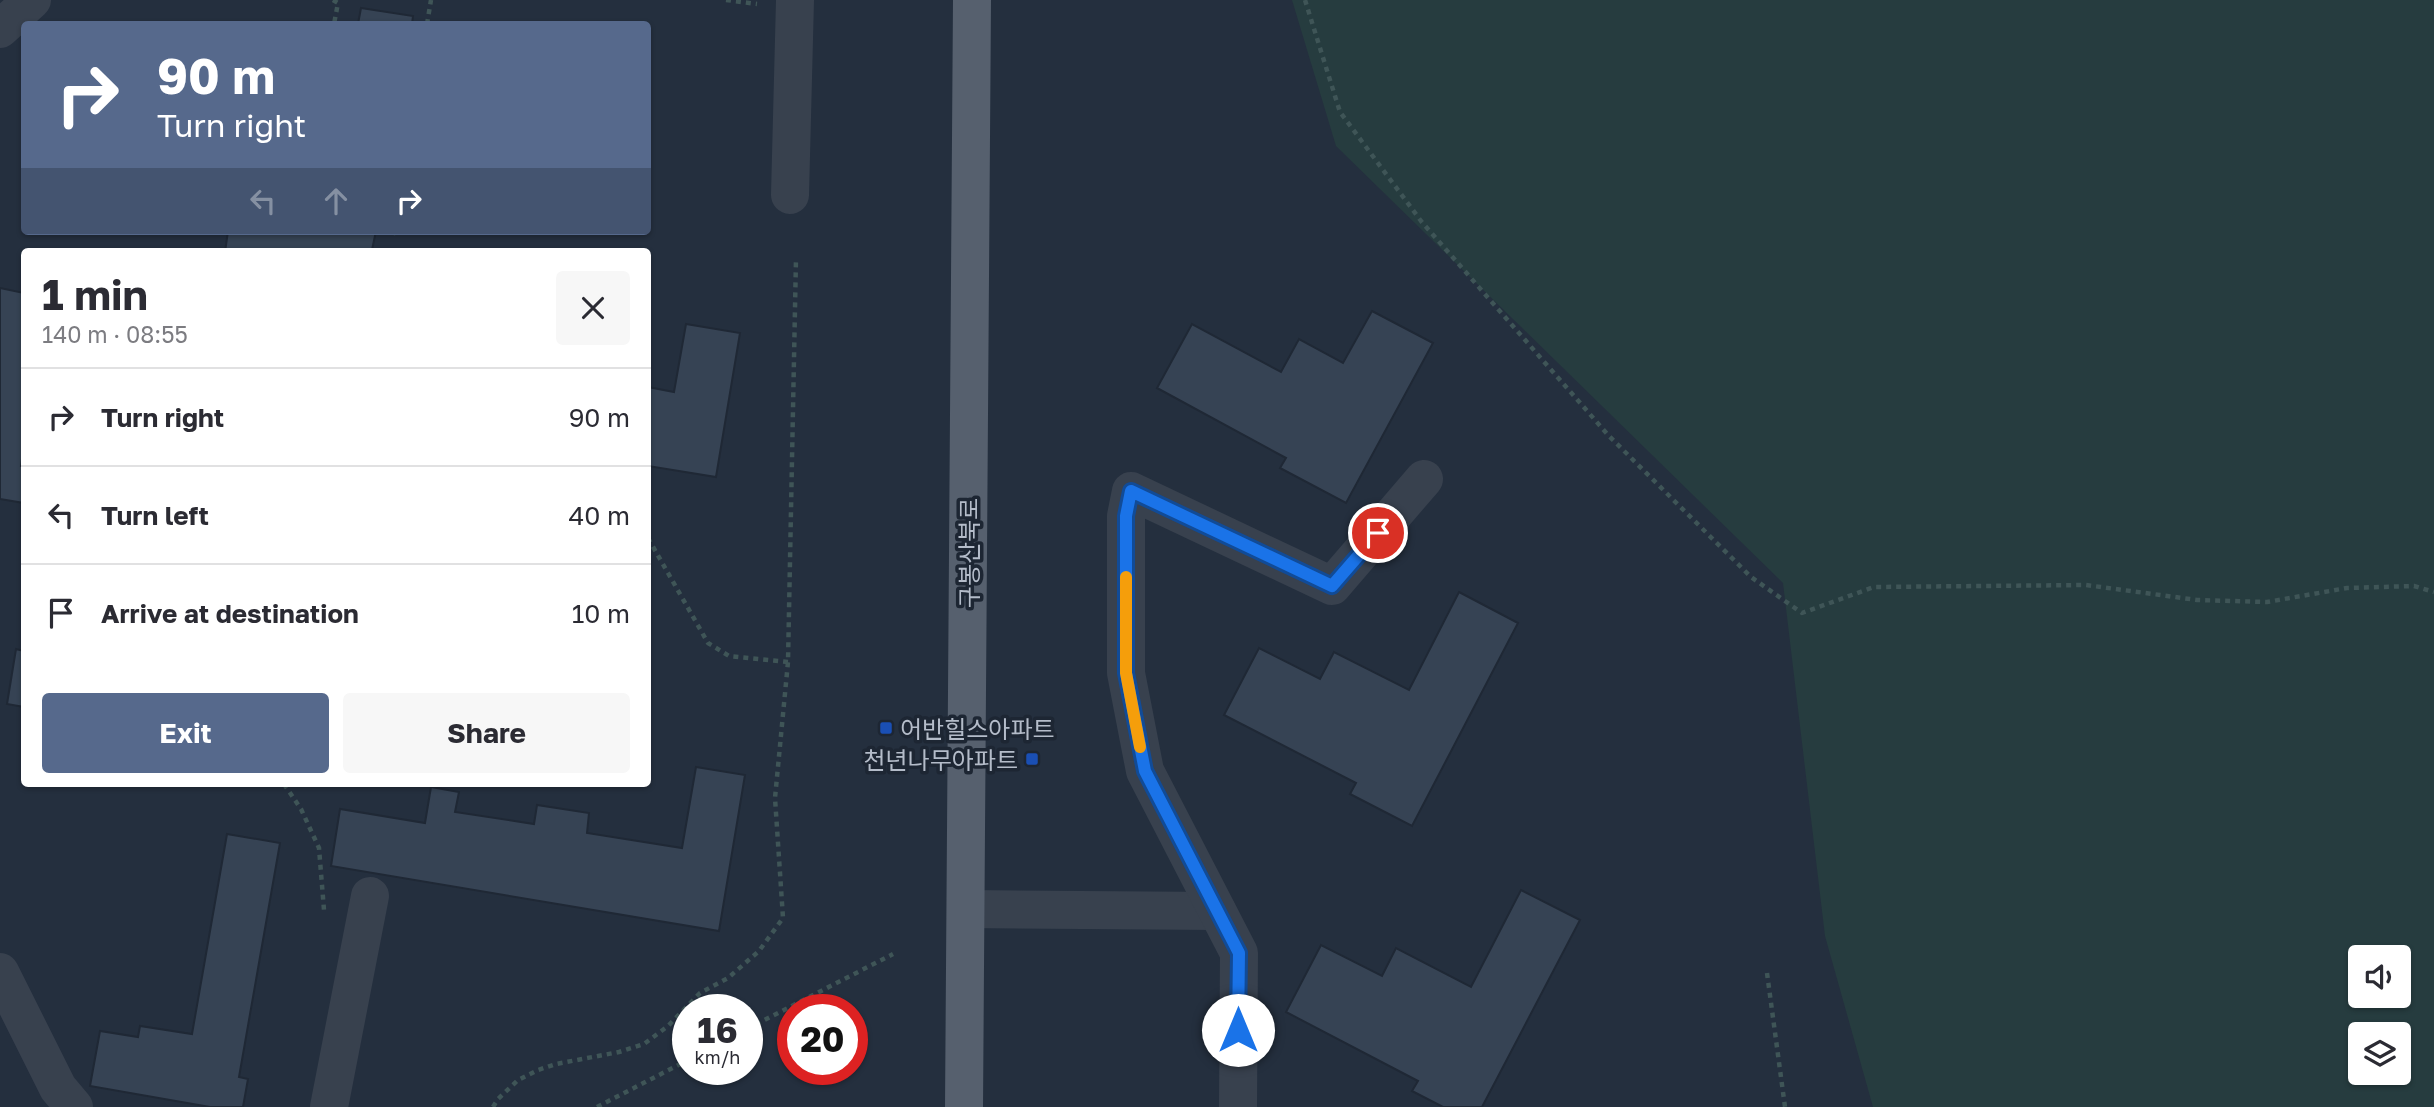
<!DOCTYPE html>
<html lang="en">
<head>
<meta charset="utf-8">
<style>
	body { margin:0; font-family:"Golos Text","Noto Sans KR",sans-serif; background:#f7f7f7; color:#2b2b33; height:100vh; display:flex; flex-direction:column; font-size:26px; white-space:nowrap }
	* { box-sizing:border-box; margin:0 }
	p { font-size:23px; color:#7c7c81 }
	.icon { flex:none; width:38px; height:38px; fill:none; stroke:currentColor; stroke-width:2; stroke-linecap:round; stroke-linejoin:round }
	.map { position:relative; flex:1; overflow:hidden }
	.side { position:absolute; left:21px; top:248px; width:630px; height:539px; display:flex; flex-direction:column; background:#fff; border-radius:7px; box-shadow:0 2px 5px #0004 }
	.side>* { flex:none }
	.top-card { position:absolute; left:21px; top:21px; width:630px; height:214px; border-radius:7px; box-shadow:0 2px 5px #0004; background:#56698c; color:#fff; overflow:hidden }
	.controls { position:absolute; left:2348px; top:945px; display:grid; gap:14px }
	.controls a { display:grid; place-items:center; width:63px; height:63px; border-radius:7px; background:#fff; box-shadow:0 2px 5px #0004; font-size:35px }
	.speed { position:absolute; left:672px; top:994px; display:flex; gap:14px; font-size:35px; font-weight:700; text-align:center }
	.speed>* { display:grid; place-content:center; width:91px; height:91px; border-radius:50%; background:#fff; box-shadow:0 2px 5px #0004; line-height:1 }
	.speed small { font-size:18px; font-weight:400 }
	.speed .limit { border:10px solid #d22; background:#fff; color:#111 }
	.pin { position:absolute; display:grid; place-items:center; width:60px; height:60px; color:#fff; margin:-30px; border:4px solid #fff; border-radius:50%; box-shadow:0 2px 7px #0007 }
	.me { position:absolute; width:77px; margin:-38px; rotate:0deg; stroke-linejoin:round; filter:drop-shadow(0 0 5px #0008) }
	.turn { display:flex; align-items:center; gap:24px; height:147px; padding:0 21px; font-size:32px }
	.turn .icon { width:91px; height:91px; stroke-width:2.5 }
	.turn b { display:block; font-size:49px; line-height:60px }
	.lanes { display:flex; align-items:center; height:66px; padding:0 21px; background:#0003; justify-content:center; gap:35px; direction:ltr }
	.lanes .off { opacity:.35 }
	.round { display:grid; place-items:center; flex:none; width:74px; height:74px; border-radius:7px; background:#f7f7f7 }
	.head { display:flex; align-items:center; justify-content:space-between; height:119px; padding:0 21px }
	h1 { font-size:42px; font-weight:700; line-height:52px }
	.action { display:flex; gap:14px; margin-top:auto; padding:14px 21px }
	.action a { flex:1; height:80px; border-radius:7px; background:#56698c; color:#fff; font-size:28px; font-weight:700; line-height:80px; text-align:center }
	.action a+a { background:#f7f7f7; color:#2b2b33 }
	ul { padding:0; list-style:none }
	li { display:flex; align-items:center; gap:21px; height:98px; padding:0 21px; border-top:2px solid #e1e1e2 }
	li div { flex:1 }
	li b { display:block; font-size:26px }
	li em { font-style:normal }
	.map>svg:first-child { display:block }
	.green { fill:#263c3f; fill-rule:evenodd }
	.building { fill:#364354; stroke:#1f2835; stroke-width:2 }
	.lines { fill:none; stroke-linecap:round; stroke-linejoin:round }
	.path { stroke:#3f5557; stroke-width:4.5; stroke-dasharray:5 5; stroke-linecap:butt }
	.minor { stroke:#38414e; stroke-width:38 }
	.major { stroke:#56606e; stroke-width:38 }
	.route-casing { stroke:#114b97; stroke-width:18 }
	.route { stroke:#1a73e8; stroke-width:12 }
	.slow { stroke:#f59e0b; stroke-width:12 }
	.transit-dot { fill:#1a4fb4; stroke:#1d2633; stroke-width:2.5 }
	.labels { text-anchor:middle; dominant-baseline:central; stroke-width:7; stroke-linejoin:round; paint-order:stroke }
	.street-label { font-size:24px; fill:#b4bcc9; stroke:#1d2633 }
	.poi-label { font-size:24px; fill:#b4bcc9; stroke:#1d2633; text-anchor:start }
</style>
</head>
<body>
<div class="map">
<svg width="2434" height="1107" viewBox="0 0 2434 1107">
	<rect width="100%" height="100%" fill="#242f3e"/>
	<path class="green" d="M1292 0H2434V1107H1873L1825 936 1783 583 1336 146ZM2361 957H2399V996H2361ZM2361 1034H2399V1073H2361Z"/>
	<g class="building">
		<polygon points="361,8 413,16 412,24 358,24"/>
		<polygon points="228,231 376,231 372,250 382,252 225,252"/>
		<polygon points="0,288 24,293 24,445 21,466 24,467 24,503 0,499"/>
		<polygon points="1372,311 1433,343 1346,503 1280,468 1286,458 1157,388 1192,324 1281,372 1299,339 1343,363"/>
		<polygon points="686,324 740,333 716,477 648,466 648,387 674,392"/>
		<polygon points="1459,592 1518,623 1412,826 1350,794 1356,783 1224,715 1259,648 1320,679 1334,652 1409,690"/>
		<polygon points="16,649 24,651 24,707 7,704"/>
		<polygon points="696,767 745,775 719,931 331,866 340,809 425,823 431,787 459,792 455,812 534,824 537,805 589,813 587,833 682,848"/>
		<polygon points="227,834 280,843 239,1077 248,1079 243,1107 210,1107 90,1086 100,1031 138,1037 140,1026 192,1034"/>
		<polygon points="1521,890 1580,920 1482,1107 1443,1107 1412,1091 1418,1081 1286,1012 1321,945 1382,976 1396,948 1471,987"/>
	</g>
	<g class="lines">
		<g class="path">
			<polyline points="333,0 338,3 334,24"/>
			<polyline points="726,0 757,4"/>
			<polyline points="1305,0 1340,112 1421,221 1609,436 1751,577 1802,613 1874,587 2086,585 2197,600 2267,602 2347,588 2414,586 2434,592"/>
			<polyline points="427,24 431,0"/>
			<polyline points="393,235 394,231"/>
			<polyline points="648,538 708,643 729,656 788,662"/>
			<polyline points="284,784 301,809 319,848 324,910"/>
			<polyline points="1767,973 1785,1107"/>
			<polyline points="747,1029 893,954"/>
			<polyline points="493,1107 498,1099 518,1080 538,1070 556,1064 619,1052 644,1044 668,1026 700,993 728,978 759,951 783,918 775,798 788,662 796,258"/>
			<polyline points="597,1107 688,1060"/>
		</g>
		<g class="minor">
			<polyline points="0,29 32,0"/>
			<polyline points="790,195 795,0"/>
			<polyline points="966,909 1217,911"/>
			<polyline points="0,972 58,1088 74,1107"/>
			<polyline points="329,1107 370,896"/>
			<polyline points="1238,1107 1239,953 1145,771 1126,673 1126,516 1131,491 1332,586 1424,479"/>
		</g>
		<polyline class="major" points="964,1107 972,0"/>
	</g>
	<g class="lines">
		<g class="route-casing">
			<polyline id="route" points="1238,1030 1239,953 1145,771 1126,673 1126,516 1131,491 1332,586 1378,533"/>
		</g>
		<use href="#route" class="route"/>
		<polyline class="slow" points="1126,577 1126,673 1140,747"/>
	</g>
	<g class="transit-dot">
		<rect x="879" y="721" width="14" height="14" rx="3.5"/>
		<rect x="1025" y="752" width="14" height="14" rx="3.5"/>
	</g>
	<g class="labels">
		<g class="street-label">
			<text transform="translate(968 553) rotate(-90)">구봉산북로</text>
		</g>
		<g class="poi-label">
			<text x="900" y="728">어반힐스아파트</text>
			<text x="1018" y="759" text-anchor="end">천년나무아파트</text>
		</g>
	</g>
</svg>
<div class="controls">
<a><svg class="icon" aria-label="sound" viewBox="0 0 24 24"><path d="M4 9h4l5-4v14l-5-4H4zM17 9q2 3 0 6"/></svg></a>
<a><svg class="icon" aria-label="layers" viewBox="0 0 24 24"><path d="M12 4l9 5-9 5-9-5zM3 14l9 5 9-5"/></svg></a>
</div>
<div class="speed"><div>16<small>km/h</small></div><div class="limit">20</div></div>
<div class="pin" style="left:1378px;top:533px;background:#d93025"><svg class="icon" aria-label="arrive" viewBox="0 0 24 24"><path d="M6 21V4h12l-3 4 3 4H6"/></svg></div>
<svg class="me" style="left:1238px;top:1030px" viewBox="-20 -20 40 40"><circle r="19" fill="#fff"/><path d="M0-13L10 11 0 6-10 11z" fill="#1a73e8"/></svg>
<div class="top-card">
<div class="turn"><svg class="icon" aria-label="right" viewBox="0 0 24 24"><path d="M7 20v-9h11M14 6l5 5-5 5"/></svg><div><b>90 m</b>Turn right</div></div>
<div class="lanes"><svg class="icon off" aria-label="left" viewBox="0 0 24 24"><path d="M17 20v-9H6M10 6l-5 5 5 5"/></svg><svg class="icon off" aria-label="ahead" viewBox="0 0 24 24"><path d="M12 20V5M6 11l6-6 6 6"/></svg><svg class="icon" aria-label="right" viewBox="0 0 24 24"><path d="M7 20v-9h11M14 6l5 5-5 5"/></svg></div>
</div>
<section class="side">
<div class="head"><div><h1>1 min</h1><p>140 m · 08:55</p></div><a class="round"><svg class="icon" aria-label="close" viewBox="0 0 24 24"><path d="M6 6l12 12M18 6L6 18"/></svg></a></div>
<ul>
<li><svg class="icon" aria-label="right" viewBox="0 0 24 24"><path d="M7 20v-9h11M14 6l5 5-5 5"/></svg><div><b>Turn right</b></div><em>90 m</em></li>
<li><svg class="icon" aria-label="left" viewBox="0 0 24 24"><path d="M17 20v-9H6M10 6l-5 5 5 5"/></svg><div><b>Turn left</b></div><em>40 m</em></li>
<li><svg class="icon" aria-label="arrive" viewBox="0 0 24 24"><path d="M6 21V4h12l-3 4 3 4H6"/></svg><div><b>Arrive at destination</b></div><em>10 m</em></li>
</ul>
<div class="action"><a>Exit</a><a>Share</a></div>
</section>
</div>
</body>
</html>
